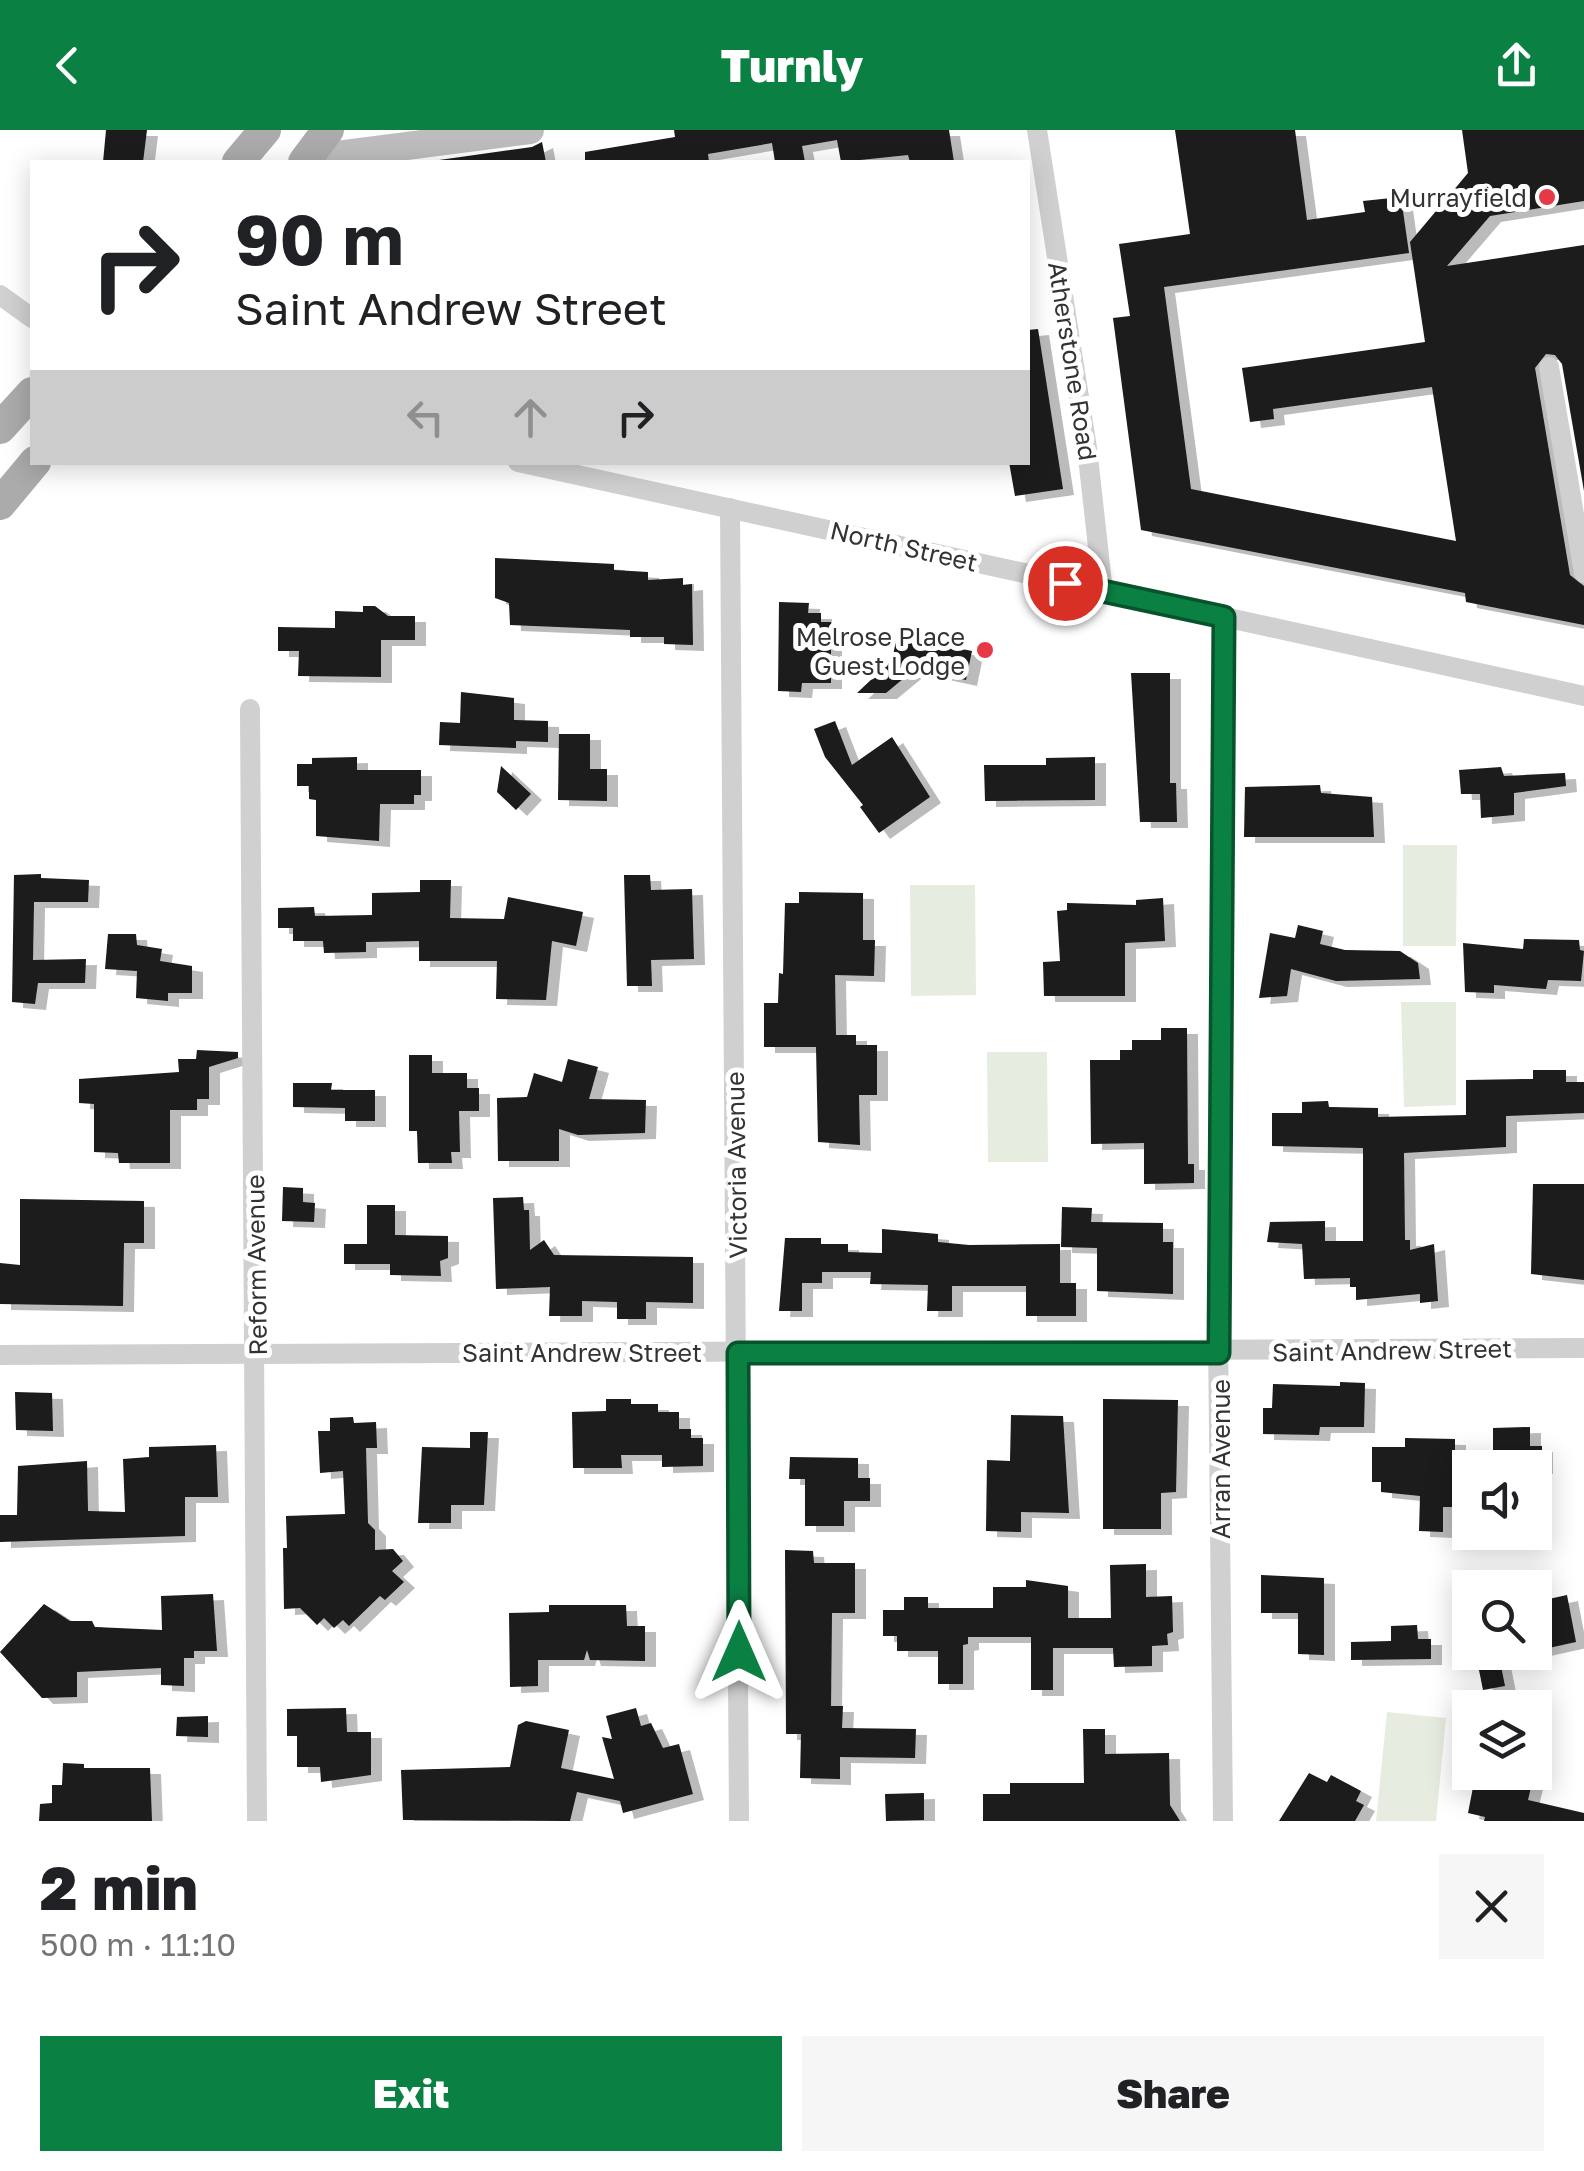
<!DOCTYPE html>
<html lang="en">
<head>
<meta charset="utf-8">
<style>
	body { margin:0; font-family:"Golos Text",sans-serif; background:#f6f6f6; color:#202124; height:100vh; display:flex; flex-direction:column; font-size:38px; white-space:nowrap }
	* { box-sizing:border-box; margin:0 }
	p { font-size:32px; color:#757577 }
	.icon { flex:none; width:55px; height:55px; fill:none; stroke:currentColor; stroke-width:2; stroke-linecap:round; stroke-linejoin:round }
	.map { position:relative; height:1691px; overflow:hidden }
	.details { display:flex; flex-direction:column; background:#fff; flex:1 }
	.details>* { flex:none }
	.hud { position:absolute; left:30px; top:30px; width:1000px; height:305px; border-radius:0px; box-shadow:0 5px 25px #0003; background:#fff; color:#202124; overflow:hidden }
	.buttons { position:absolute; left:1452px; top:1320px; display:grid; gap:20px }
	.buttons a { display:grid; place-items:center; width:100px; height:100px; border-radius:0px; background:#fff; box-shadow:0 5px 25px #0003; font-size:50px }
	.pin { position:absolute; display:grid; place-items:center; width:85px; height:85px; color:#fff; margin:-42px; border:5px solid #fff; border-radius:50%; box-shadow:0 2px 10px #0007 }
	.me { position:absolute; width:110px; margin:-55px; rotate:0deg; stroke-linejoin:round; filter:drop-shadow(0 0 8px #0008) }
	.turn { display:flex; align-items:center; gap:35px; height:210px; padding:0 40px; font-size:45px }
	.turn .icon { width:130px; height:130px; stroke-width:2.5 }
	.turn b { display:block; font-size:70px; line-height:85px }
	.lanes { display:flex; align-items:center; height:95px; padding:0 40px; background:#0003; justify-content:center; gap:50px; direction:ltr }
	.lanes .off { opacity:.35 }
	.round { display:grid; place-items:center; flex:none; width:105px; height:105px; border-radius:0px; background:#f6f6f6 }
	.headline { display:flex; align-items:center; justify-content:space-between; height:170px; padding:0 40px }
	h1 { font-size:60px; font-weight:800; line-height:75px }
	.action { display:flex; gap:20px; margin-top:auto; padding:20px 40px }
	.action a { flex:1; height:115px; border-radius:0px; background:#0b8043; color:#fff; font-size:40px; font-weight:800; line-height:115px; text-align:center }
	.action a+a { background:#f6f6f6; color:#202124 }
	header { display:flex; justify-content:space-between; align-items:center; height:130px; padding:0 40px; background:#0b8043; color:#fff; font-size:45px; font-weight:800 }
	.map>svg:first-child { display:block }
	.green { fill:#e6ecdf }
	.building { fill:#1a1a1a; filter:url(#shadow) }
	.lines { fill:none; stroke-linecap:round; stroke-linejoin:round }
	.street { stroke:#d0d0d0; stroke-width:20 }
	.secondary { stroke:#bdbdbd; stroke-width:28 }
	.primary { stroke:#ababab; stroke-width:32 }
	.route-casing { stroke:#07532c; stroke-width:25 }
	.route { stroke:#0b8043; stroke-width:18 }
	.poi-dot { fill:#e63946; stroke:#fff; stroke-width:4 }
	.labels { text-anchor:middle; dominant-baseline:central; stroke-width:10; stroke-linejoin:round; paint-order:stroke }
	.poi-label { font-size:25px; fill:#333; stroke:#fff; text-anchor:end }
	.street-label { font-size:25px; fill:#333; stroke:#fff }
</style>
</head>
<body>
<header><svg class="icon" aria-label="back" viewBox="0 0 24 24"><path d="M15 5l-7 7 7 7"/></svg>Turnly<svg class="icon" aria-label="share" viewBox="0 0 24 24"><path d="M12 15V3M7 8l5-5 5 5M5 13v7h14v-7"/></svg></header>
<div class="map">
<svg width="1584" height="1691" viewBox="0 0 1584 1691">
	<defs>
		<filter id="shadow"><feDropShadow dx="11" dy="6" stdDeviation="0" flood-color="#0004"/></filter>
	</defs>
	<rect width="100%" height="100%" fill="#fff"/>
	<g class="green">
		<polygon points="1403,715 1457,715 1456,816 1403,816"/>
		<polygon points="910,755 975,755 976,865 911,866"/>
		<polygon points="1401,872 1456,872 1456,975 1404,977"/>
		<polygon points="987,922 1047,922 1048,1032 988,1032"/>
		<polygon points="1387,1582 1446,1588 1436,1691 1376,1691"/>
	</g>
	<g class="building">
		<polygon points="106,0 147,0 143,32 103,32"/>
		<polygon points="674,0 949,0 954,32 910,32 908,25 841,32 837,10 802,16 805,32 775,32 772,13 708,24 709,32 585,32 585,22 675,7"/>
		<polygon points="1175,0 1295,0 1307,90 1365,82 1363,71 1401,67 1409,123 1164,157 1191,359 1456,411 1432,257 1273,279 1274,289 1250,292 1242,238 1425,212 1410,112 1468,43 1462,0 1584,0 1584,71 1490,86 1447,136 1584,115 1584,361 1562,234 1555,225 1546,224 1535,238 1570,445 1584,456 1584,495 1466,472 1465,463 1141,400 1113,188 1130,186 1119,114 1190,104"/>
		<polygon points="542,12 546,32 425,32 532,17"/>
		<polygon points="1038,199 1063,359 1015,366 1009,332 1028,332 1028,200"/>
		<polygon points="495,428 614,434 614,440 648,442 648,450 683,448 683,455 692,454 693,515 664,514 664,507 630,507 630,500 510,495 509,473 495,468"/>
		<polygon points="779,472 809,473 808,483 821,483 821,492 831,492 831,553 802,553 801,562 778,561"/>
		<polygon points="363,476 375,476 388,486 415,486 415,510 381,510 381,547 298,546 299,521 278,521 278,497 335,498 335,481 363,482"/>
		<polygon points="897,506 972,521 966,550 915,539 886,563 857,563 892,530"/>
		<polygon points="1131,543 1170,543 1170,653 1176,653 1177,692 1140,692"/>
		<polygon points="461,562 514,568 514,590 548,591 548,612 516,611 516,618 439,615 440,592 460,593"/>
		<polygon points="835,591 852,635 892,607 930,667 879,703 860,677 863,675 825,627 814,599"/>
		<polygon points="559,604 590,604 590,639 607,639 607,671 558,670"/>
		<polygon points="357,627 357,640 421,640 421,665 414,665 414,674 380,674 379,711 316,706 316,670 309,669 309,656 297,656 297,634 312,634 312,628"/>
		<polygon points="1095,627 1095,670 985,671 984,635 1046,635 1046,628"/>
		<polygon points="501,636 531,664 516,680 497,662"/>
		<polygon points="1501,637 1504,646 1565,643 1566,656 1514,663 1514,685 1481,688 1480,664 1461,664 1459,640"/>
		<polygon points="1320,655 1321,663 1372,667 1374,707 1244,707 1245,657"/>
		<polygon points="41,744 41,748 89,750 88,772 34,772 33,830 86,829 85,853 38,853 35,874 12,872 14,745"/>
		<polygon points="624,745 650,745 651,760 692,759 694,829 651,830 652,856 627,856"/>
		<polygon points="420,750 451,750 450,788 504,789 508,767 583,782 576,816 552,811 546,870 496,869 497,831 419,831 419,811 366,812 366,822 324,823 323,811 293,811 293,798 278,798 278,778 314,777 315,786 372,785 372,763 420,762"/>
		<polygon points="799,762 863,763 863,810 875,810 874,846 835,845 836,905 856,905 856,915 877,915 877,965 859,965 860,1015 818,1012 816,917 764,917 764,873 778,873 779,843 783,844 785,773 799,773"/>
		<polygon points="1163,768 1165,811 1125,813 1125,866 1044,866 1043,832 1060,831 1057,781 1067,780 1067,773 1136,775 1136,770"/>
		<polygon points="1298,795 1323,801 1320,814 1345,820 1400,821 1418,833 1420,849 1336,851 1291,839 1287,866 1259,868 1270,803 1295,808"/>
		<polygon points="108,804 136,804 137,815 162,819 160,831 192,836 192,863 168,863 168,871 136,868 137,841 105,839"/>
		<polygon points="1524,809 1579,810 1580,820 1584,821 1581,851 1548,850 1546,859 1494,855 1494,863 1465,862 1463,813 1523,819"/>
		<polygon points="1161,898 1187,898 1188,1034 1194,1034 1194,1053 1144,1054 1144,1013 1091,1014 1090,930 1120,930 1120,920 1132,920 1132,910 1161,910"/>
		<polygon points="197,920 238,922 238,928 209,937 209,969 197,969 197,980 170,980 170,1033 119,1033 118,1023 94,1022 94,974 79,973 79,949 179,942 178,929 196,929"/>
		<polygon points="409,925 432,925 432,943 467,943 467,958 479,958 479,981 459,981 460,1022 451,1022 452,1033 418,1033 417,1001 409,1001"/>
		<polygon points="568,929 598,937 589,969 646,970 645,1003 578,1005 559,999 559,1031 498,1031 497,968 527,967 534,943 562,952"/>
		<polygon points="1533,940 1566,940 1566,952 1584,952 1584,983 1506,986 1506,1017 1404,1023 1405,1110 1410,1110 1410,1120 1434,1114 1438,1171 1420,1173 1420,1164 1356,1170 1356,1157 1350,1157 1350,1148 1304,1149 1302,1114 1267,1112 1270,1092 1325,1091 1325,1111 1363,1111 1363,1018 1272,1016 1272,983 1302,983 1302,972 1328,971 1329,977 1378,978 1378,987 1466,985 1466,950 1533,949"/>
		<polygon points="293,953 332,953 331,960 375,960 375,991 345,991 345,978 293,977"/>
		<polygon points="1533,1054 1584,1054 1584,1150 1531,1144"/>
		<polygon points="283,1057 303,1058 303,1072 315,1073 314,1092 282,1091"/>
		<polygon points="523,1067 524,1080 529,1080 530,1120 544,1110 554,1125 693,1127 693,1173 646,1172 646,1189 617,1189 617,1172 582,1171 582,1186 549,1186 550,1157 496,1159 493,1068"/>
		<polygon points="20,1069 144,1071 144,1113 124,1113 123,1176 0,1174 0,1133 20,1135"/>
		<polygon points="367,1075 395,1075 395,1105 448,1106 448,1128 440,1131 441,1146 390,1145 390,1134 344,1134 344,1114 367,1114"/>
		<polygon points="1062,1077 1092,1078 1091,1092 1163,1093 1163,1112 1173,1112 1173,1164 1097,1161 1097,1118 1061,1117"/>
		<polygon points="882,1099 938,1104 938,1112 969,1115 1060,1114 1060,1153 1076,1153 1076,1186 1026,1186 1026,1156 952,1156 952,1181 927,1181 928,1155 870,1154 871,1142 822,1142 822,1153 802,1153 802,1181 779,1181 785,1108 821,1108 821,1114 848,1114 848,1122 882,1123"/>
		<polygon points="1340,1252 1365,1253 1364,1297 1320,1297 1319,1305 1263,1304 1263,1278 1272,1278 1273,1254 1340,1256"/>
		<polygon points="15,1262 52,1263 53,1301 16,1300"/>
		<polygon points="606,1269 631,1269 631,1274 658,1274 658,1282 679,1282 679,1299 691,1299 691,1308 703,1308 703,1336 662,1337 662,1325 621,1325 622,1338 573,1338 572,1282 606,1281"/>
		<polygon points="1103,1269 1178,1270 1176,1362 1161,1363 1161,1399 1103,1399"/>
		<polygon points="1011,1285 1063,1286 1069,1383 1021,1382 1021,1402 986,1401 987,1330 1010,1331"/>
		<polygon points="353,1287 354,1293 376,1292 377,1318 366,1318 368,1393 375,1400 375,1420 393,1419 403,1431 392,1441 404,1452 385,1470 380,1466 349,1496 343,1490 334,1498 324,1488 317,1495 300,1478 284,1479 283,1418 287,1418 286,1386 345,1384 343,1341 320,1343 318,1301 330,1301 330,1288"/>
		<polygon points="1530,1297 1530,1316 1542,1316 1542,1338 1503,1338 1503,1321 1493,1321 1493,1298"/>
		<polygon points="470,1302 488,1302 484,1375 451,1375 451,1393 418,1393 422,1317 470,1318"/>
		<polygon points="1405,1308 1455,1309 1455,1377 1443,1377 1443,1402 1419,1401 1420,1366 1381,1362 1381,1352 1372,1352 1372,1317 1405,1317"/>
		<polygon points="216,1315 218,1367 185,1367 185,1406 0,1412 0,1385 17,1385 18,1336 87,1331 88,1381 125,1382 123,1329 149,1327 149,1317"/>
		<polygon points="790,1327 858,1328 858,1348 870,1348 870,1371 844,1371 844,1396 805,1396 805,1349 789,1349"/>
		<polygon points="785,1420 813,1421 814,1433 855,1433 855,1483 832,1483 831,1576 843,1576 842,1598 916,1599 915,1628 840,1627 840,1649 800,1648 801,1604 786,1604"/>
		<polygon points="1146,1434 1146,1467 1172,1466 1173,1502 1167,1504 1168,1515 1152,1516 1152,1536 1114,1537 1113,1518 1053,1518 1053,1560 1031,1560 1031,1507 968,1507 968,1514 963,1515 963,1554 938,1554 938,1521 897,1521 897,1506 883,1506 883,1480 904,1480 904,1467 928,1467 928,1478 993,1478 993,1457 1026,1457 1026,1450 1068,1456 1068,1488 1111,1488 1110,1435"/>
		<polygon points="1261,1445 1324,1448 1324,1525 1298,1524 1298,1483 1261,1483"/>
		<polygon points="213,1464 217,1521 194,1521 194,1528 184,1528 184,1556 161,1555 161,1538 77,1542 77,1567 42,1568 0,1522 44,1474 70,1491 92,1491 95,1497 162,1500 161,1466"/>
		<polygon points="1567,1465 1576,1512 1535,1521 1535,1472"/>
		<polygon points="549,1475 626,1475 627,1496 645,1496 645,1531 590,1530 587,1520 584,1530 538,1530 538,1556 510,1557 509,1483 549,1482"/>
		<polygon points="1417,1495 1418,1509 1431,1509 1431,1529 1351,1530 1351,1512 1391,1511 1391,1496"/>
		<polygon points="1499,1526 1505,1556 1483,1560 1477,1530"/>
		<polygon points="346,1578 347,1602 371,1602 371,1645 321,1652 320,1637 297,1637 297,1606 287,1606 287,1579"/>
		<polygon points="636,1578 641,1596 651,1593 663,1618 679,1614 693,1664 623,1683 620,1671 577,1662 570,1691 403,1690 401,1640 510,1637 518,1595 526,1591 569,1600 561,1638 614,1649 602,1607 612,1609 606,1586"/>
		<polygon points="208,1586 208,1607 176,1606 177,1587"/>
		<polygon points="1083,1599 1105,1599 1105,1624 1169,1623 1170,1675 1180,1691 983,1691 983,1664 1010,1664 1010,1653 1084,1653"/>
		<polygon points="63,1633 84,1634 84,1638 150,1638 152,1691 39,1691 40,1674 52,1673 52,1655 62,1655"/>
		<polygon points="1476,1642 1532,1653 1528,1670 1584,1683 1584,1691 1484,1691 1485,1687 1468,1683"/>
		<polygon points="1309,1643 1327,1652 1331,1645 1361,1661 1356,1671 1364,1675 1355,1691 1279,1691"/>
		<polygon points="924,1663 924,1690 886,1691 885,1664"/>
	</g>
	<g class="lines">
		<g class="street">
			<polyline points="1037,0 1087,318 1103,462"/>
			<polyline points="0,165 32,188"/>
			<polyline points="1549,237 1584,443"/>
			<polyline points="518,332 1584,566"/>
			<polyline points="730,378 739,1691"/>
			<polyline points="250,579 257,1691"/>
			<polyline points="0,1225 1584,1218"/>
			<polyline points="1223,1691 1218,1203 1224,487"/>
		</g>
		<polyline class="secondary" points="306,29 530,0"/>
		<g class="primary">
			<polyline points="238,32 265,0"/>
			<polyline points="304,32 328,0"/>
			<polyline points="0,298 32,263"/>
			<polyline points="0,374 35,332"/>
		</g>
	</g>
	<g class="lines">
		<g class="route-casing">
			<polyline id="route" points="739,1522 738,1223 1219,1223 1224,487 1065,453"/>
		</g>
		<use href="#route" class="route"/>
	</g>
	<g class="poi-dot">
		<circle cx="1547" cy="67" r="10"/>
		<circle cx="985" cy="520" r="10"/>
	</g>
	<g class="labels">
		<g class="poi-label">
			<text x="1527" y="67">Murrayfield</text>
			<text x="965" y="506">Melrose Place<tspan x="965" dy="29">Guest Lodge</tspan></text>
		</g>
		<g class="street-label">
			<text transform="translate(1073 231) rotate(81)">Atherstone Road</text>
			<text transform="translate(904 416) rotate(13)">North Street</text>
			<text transform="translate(736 1035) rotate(-91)">Victoria Avenue</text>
			<text transform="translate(256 1135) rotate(-91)">Reform Avenue</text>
			<text transform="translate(1392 1220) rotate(-1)">Saint Andrew Street</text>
			<text x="582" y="1222">Saint Andrew Street</text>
			<text transform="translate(1220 1329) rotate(-90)">Arran Avenue</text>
		</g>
	</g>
</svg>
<div class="buttons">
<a><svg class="icon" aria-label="sound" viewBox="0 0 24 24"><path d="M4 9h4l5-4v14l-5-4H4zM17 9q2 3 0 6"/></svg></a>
<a><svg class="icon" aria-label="search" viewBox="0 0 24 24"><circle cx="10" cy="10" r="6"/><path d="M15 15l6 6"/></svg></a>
<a><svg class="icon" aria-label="layers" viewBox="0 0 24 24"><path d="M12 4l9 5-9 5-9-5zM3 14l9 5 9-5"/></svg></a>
</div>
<div class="pin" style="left:1065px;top:453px;background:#d93025"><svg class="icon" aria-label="arrive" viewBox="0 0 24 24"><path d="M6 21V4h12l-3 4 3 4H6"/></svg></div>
<svg class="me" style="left:739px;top:1522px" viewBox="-20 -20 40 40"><path d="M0-17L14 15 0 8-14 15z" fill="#0b8043" stroke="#fff" stroke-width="4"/></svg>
<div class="hud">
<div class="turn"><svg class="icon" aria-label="right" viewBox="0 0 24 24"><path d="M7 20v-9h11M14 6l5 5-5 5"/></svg><div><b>90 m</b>Saint Andrew Street</div></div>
<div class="lanes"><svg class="icon off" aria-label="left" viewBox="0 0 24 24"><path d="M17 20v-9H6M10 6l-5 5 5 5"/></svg><svg class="icon off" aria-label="ahead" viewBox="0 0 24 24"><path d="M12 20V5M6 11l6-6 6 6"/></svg><svg class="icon" aria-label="right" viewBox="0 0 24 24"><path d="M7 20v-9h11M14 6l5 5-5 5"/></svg></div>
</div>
</div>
<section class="details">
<div class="headline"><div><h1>2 min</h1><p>500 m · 11:10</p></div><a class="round"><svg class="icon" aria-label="close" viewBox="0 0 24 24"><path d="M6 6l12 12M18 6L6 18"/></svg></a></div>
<div class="action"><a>Exit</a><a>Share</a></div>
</section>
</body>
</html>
